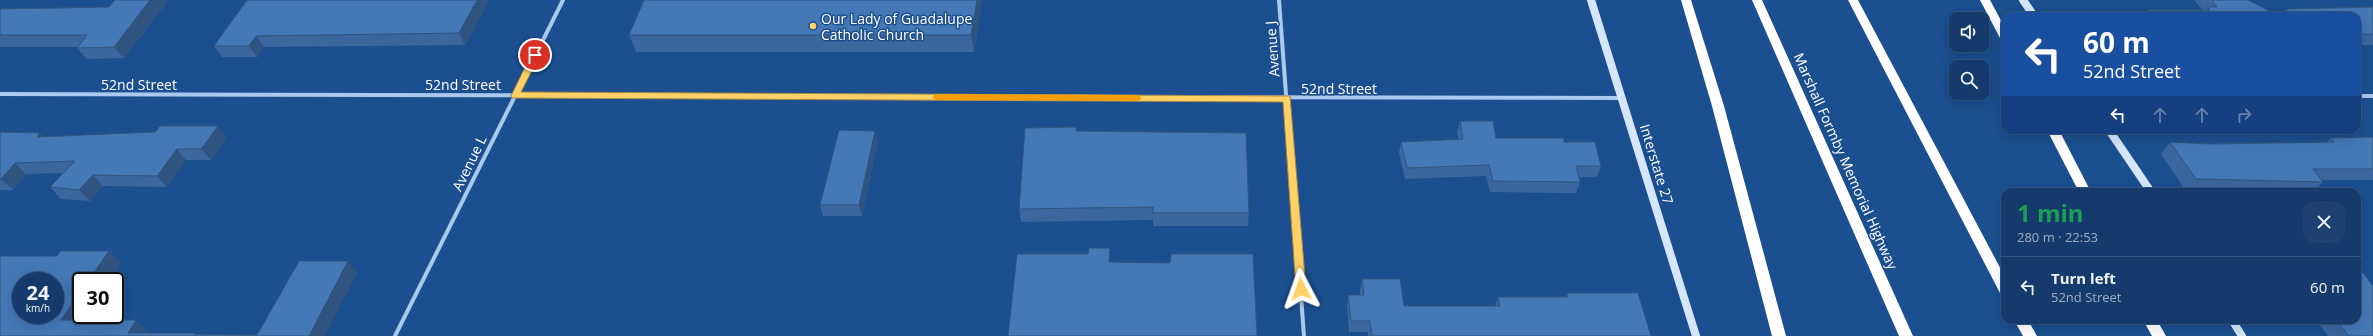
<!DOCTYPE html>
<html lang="en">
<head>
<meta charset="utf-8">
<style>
	body { margin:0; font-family:"Open Sans",sans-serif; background:#1d4271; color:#f1f3f6; height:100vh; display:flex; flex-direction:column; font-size:15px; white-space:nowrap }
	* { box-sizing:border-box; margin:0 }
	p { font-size:13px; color:#9dadc1 }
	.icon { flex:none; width:22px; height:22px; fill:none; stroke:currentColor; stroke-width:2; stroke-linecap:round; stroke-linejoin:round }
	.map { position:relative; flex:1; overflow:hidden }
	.sheet { position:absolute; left:2001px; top:188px; width:360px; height:136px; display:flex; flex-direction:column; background:#143b6b; border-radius:12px; box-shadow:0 4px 16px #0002,0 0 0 1px #33557e }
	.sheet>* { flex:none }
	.hud { position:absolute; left:2001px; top:12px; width:360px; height:122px; border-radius:12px; box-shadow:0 4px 16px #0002,0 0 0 1px #33557e; background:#1a4fa0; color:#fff; overflow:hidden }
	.fabs { position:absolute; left:1949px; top:12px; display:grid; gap:8px }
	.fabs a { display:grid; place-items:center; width:40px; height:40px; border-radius:8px; background:#143b6b; box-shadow:0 4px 16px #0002,0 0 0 1px #33557e; font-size:20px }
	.speed { position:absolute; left:12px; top:272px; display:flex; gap:8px; font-size:20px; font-weight:700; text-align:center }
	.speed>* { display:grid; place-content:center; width:52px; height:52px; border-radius:50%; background:#143b6b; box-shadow:0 4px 16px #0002,0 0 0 1px #33557e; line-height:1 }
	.speed small { font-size:10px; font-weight:400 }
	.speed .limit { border:2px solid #111; border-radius:6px; background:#fff; color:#111 }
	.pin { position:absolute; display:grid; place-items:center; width:34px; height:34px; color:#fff; margin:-17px; border:2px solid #fff; border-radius:50%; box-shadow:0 1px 4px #0007 }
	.me { position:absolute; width:44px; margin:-22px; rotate:356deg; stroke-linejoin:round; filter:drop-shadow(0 0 3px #0008) }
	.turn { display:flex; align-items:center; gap:14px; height:84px; padding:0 16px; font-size:18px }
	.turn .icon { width:52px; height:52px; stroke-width:2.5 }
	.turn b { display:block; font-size:28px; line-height:34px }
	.lanes { display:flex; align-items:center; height:38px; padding:0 16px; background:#0003; justify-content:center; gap:20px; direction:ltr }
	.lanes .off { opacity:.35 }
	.round { display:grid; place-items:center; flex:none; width:42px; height:42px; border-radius:12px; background:#1d4271 }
	.overview { display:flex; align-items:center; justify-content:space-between; height:68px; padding:0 16px }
	h1 { font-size:24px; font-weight:700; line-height:30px; color:#1e9e55 }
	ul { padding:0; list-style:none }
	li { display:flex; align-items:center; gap:12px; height:60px; padding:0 16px; border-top:1px solid #33557e }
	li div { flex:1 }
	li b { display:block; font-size:15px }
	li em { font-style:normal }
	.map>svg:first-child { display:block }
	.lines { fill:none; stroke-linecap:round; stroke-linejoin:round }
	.minor { stroke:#a9c9ee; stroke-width:4 }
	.secondary { stroke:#d6e6fa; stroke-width:8 }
	.motorway { fill:#fff; fill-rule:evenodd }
	.wall { fill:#3a679d }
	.shaded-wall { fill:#305480 }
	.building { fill:#4478b7; stroke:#305480; fill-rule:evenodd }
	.route { fill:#ffd166; stroke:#a68842 }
	.slow { fill:#f59e0b }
	.poi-dot { fill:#ffd166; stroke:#1b4f8f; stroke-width:1.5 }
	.labels { text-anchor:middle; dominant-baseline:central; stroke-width:3; stroke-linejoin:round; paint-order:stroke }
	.poi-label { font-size:14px; fill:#fff; stroke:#1b4f8f; text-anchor:start }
	.street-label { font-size:14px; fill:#fff; stroke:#1b4f8f }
</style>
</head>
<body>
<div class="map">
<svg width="2373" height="336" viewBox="0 0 2373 336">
	<rect width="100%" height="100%" fill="#1b4f8f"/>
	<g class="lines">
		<g class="minor">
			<polyline points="1279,0 1304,336"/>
			<polyline points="0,94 1622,98"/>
			<polyline points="2357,96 2373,96"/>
			<polyline points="395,336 563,0"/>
		</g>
		<g class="secondary">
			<polyline points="1591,0 1696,336"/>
			<polyline points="2023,0 2034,16"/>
			<polyline points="2109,130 2151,192"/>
			<polyline points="2232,320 2242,336"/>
		</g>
		<g class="motorway">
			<polygon points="1681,0 1691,0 1724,106 1786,336 1772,336 1712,106"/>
			<polygon points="1752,0 1762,0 1913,336 1899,336"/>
			<polygon points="1848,0 1858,0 2005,277 2005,294 2000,293"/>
			<polygon points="1980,0 1990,0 2005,28 2005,42 2000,38"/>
			<polygon points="2047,130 2059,130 2091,192 2079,192"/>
			<polygon points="2014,320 2028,320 2037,336 2023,336"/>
			<polygon points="2143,320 2157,320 2166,336 2152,336"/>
		</g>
	</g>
	<g class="wall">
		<polygon points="115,0 165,0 167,2 124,58 87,59 77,48 77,47 0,47 0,9 109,7"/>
		<polygon points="247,0 489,0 465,45 264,47 257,57 222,57 214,46"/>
		<polygon points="644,0 982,0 974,52 636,52 629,35"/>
		<polygon points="2194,0 2248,0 2279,16 2202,10"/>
		<polygon points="2373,7 2373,45 2357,45 2357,16 2280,16 2286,9"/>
		<polygon points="2148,10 2152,16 2143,16"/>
		<polygon points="1460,121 1496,138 1564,142 1601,166 1597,177 1579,177 1580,182 1576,193 1490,192 1486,176 1405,179 1399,153 1401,142 1459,140 1457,133"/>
		<polygon points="1076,127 1077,131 1249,213 1248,226 1153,226 1153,220 1021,222 1019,209"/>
		<polygon points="0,132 43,136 226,138 211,160 186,160 167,187 103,186 90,201 61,199 50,187 63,173 26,174 13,190 0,190"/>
		<polygon points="2373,137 2373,180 2322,180 2323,182 2313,192 2243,192 2186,191 2161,154 2170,142 2211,144 2327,142 2331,138"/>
		<polygon points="878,142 862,216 823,216 820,205"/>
		<polygon points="1362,279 1404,306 1495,306 1498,297 1565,297 1567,293 1651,336 1368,336 1368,332 1349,332 1347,306 1348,295 1360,295 1360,291"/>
		<polygon points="2316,320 2357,320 2373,336 2328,336"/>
	</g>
	<g class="shaded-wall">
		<polygon points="150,0 165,0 167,2 124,58 114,47"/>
		<polygon points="477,0 489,0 465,45 459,33"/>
		<polygon points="977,0 982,0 974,52 971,35"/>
		<polygon points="256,36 264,47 257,57 249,46"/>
		<polygon points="218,126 226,138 211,160 201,149"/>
		<polygon points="875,131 878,142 862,216 859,205"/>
		<polygon points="40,133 51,144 37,137"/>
		<polygon points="177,149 186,160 167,187 157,176"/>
		<polygon points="15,163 26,174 13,190 1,179"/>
		<polygon points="93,175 103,186 90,201 79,190"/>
		<polygon points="1110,248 1111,263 1109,262"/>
		<polygon points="109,251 121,263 109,281 88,281"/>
		<polygon points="348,261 357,273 325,336 309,336"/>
		<polygon points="81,291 81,315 85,315 74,332 61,320"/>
		<polygon points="136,320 148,332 146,336 128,333"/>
	</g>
	<g class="building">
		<polygon points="115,0 150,0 114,47 77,48 87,35 0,35 0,9 109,7"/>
		<polygon points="247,0 477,0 459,33 256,36 249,46 214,46"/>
		<polygon points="644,0 977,0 971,35 629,35"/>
		<polygon points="2212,0 2248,0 2279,16 2152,16 2148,10 2210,10 2207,7 2217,7"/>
		<polygon points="2373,7 2373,34 2357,34 2357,16 2292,16 2286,9"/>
		<polygon points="1460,121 1493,121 1496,138 1564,138 1564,142 1595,142 1601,166 1576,166 1580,182 1493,181 1489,165 1407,168 1401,142 1463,139"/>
		<polygon points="160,126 218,126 201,149 177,149 157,176 93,175 79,190 50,187 75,161 15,163 1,179 0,179 0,132 40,133 37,137 155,132"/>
		<polygon points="1076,127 1076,131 1246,133 1249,213 1153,213 1153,207 1019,209 1025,128"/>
		<polygon points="839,130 875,131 859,205 820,205"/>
		<polygon points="2373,137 2373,169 2313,169 2323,182 2196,179 2170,142 2211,144 2334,142 2331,138"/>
		<polygon points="1089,248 1110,248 1109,262 1170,263 1171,254 1253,254 1257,336 1008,336 1017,254 1088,254"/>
		<path d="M61 251H109L88 281H81V291L61 320H136L128 333H194V334L257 335 299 261H348L309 336H0V256H57ZM21 281H55V315H21Z"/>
		<polygon points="2357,265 2373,286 2373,336 2349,336 2336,320 2357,320"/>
		<polygon points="1362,279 1400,279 1404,306 1500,306 1498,297 1568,297 1567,293 1638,293 1651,336 1372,336 1370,321 1351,321 1348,295 1364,295"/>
	</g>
	<polygon class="route" points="535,52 540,55 521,92 1290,96 1306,289 1301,293 1296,289 1283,102 512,98 511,96 531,55"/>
	<polygon class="slow" points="936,94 1138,95 1142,98 1138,101 936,100 932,97"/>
	<circle class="poi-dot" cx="813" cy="26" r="4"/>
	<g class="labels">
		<g class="poi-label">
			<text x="821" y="18">Our Lady of Guadalupe<tspan x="821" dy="16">Catholic Church</tspan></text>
		</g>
		<g class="street-label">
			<text transform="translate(1272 49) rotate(-94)">Avenue J</text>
			<text x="139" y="84">52nd Street</text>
			<text x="463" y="84">52nd Street</text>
			<text x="1339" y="88">52nd Street</text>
			<text transform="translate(1846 161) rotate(66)">Marshall Formby Memorial Highway</text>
			<text transform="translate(469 163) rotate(-64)">Avenue L</text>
			<text transform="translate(1657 164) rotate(73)">Interstate 27</text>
		</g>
	</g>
</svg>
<div class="fabs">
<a><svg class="icon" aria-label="sound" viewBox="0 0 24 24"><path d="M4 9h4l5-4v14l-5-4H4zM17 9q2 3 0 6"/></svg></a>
<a><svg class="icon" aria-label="search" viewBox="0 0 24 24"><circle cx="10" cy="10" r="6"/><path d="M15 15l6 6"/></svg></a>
</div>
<div class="speed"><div>24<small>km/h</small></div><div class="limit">30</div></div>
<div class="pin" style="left:535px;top:55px;background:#d93025"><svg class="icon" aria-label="arrive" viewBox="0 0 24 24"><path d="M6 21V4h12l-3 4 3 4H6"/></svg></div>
<svg class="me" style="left:1301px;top:289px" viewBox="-20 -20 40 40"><path d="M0-17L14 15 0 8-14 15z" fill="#ffd166" stroke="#fff" stroke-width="4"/></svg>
<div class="hud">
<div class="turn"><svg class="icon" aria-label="left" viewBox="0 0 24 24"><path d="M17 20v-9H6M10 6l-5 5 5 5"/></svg><div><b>60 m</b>52nd Street</div></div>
<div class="lanes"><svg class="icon" aria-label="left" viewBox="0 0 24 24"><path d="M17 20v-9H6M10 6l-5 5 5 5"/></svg><svg class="icon off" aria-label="ahead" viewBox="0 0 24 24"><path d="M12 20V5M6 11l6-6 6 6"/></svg><svg class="icon off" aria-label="ahead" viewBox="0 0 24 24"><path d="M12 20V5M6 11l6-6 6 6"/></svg><svg class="icon off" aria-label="right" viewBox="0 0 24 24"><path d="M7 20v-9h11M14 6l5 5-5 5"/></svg></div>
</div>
<section class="sheet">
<div class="overview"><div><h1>1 min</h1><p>280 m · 22:53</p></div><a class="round"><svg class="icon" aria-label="close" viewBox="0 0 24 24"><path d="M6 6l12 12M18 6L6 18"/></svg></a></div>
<ul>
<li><svg class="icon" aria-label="left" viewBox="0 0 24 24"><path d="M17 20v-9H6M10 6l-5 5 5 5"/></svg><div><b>Turn left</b><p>52nd Street</p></div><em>60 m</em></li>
</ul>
</section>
</div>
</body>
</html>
